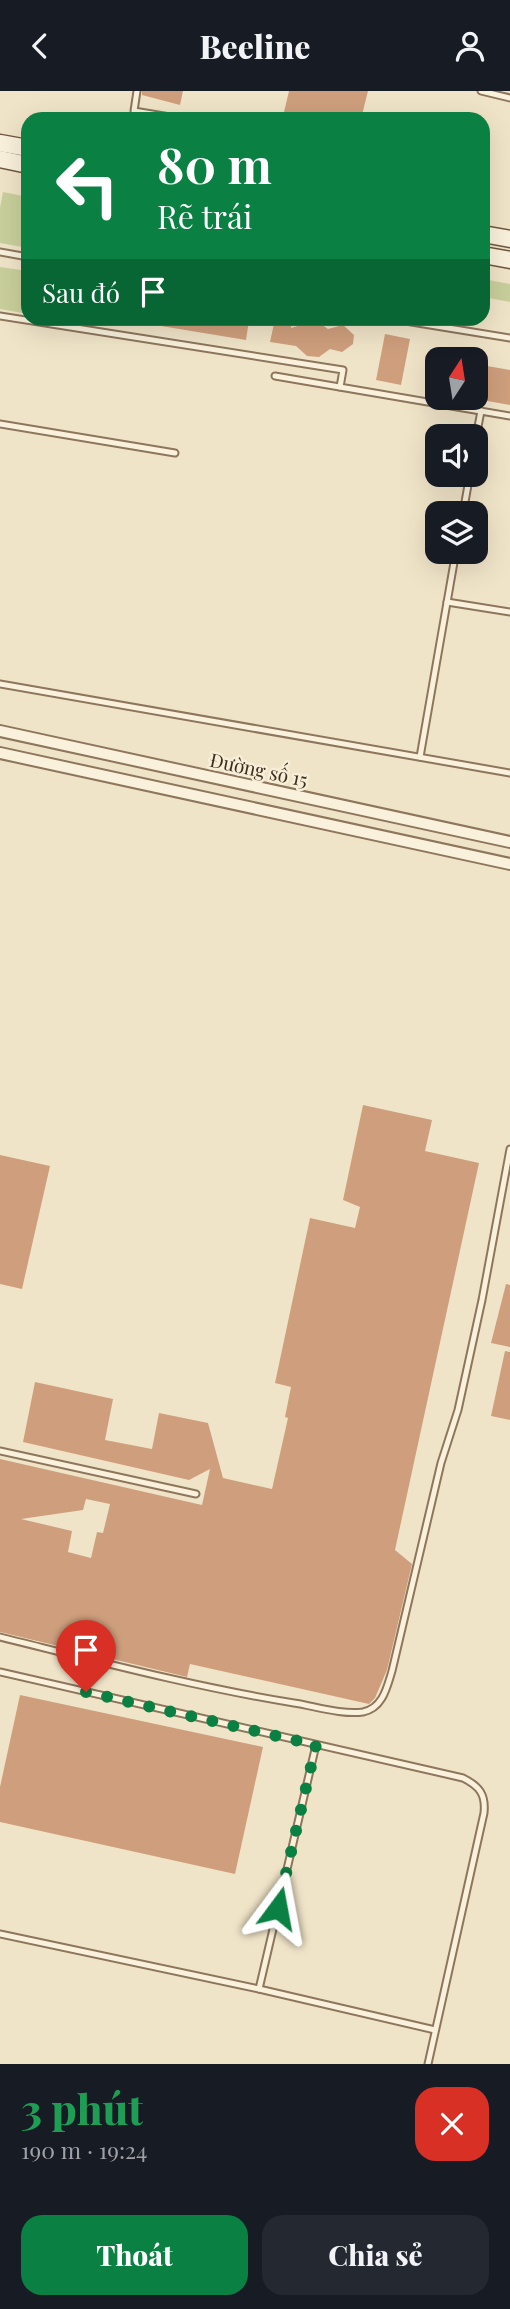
<!DOCTYPE html>
<html lang="vi">
<head>
<meta charset="utf-8">
<style>
	body { margin:0; font-family:"Playfair Display",serif; background:#242831; color:#f1f3f6; height:100vh; display:flex; flex-direction:column; font-size:26px; white-space:nowrap }
	* { box-sizing:border-box; margin:0 }
	p { font-size:23px; color:#9ea1a6 }
	.icon { flex:none; width:38px; height:38px; fill:none; stroke:currentColor; stroke-width:2; stroke-linecap:round; stroke-linejoin:round }
	.map { position:relative; height:1973px; overflow:hidden }
	.details { display:flex; flex-direction:column; background:#171b24; flex:1 }
	.details>* { flex:none }
	.hud { position:absolute; left:21px; top:21px; width:469px; height:214px; border-radius:21px; box-shadow:0 7px 28px #0002; background:#0b8043; color:#fff; overflow:hidden }
	.needle { width:46px; rotate:12deg }
	.buttons { position:absolute; left:425px; top:256px; display:grid; gap:14px }
	.buttons a { display:grid; place-items:center; width:63px; height:63px; border-radius:14px; background:#171b24; box-shadow:0 7px 28px #0002; font-size:35px }
	.pin { position:absolute; display:grid; place-items:center; width:60px; height:60px; color:#fff; margin:-72px -30px; border-radius:50% 50% 50% 0; rotate:-45deg; box-shadow:0 0 7px #0007 }
	.pin .icon { rotate:45deg }
	.me { position:absolute; width:77px; margin:-38px; rotate:13deg; stroke-linejoin:round; filter:drop-shadow(0 0 5px #0008) }
	.turn { display:flex; align-items:center; gap:24px; height:147px; padding:0 21px; font-size:32px }
	.turn .icon { width:91px; height:91px; stroke-width:2.5 }
	.turn b { display:block; font-size:49px; line-height:60px }
	.then { display:flex; align-items:center; height:66px; padding:0 21px; background:#0003; gap:14px; font-size:26px }
	.round { display:grid; place-items:center; flex:none; width:74px; height:74px; border-radius:21px; background:#242831 }
	.overview { display:flex; align-items:center; justify-content:space-between; height:119px; padding:0 21px }
	h1 { font-size:42px; font-weight:800; line-height:52px; color:#1e9e55 }
	.cta { display:flex; gap:14px; margin-top:auto; padding:14px 21px }
	.cta a { flex:1; height:80px; border-radius:21px; background:#0b8043; color:#fff; font-size:28px; font-weight:800; line-height:80px; text-align:center }
	.cta a+a { background:#242831; color:#f1f3f6 }
	header { display:flex; justify-content:space-between; align-items:center; height:91px; padding:0 21px; background:#171b24; font-size:32px; font-weight:800 }
	.map>svg:first-child { display:block }
	.green { fill:#c9cf9b }
	.building { fill:#cf9f7d; fill-rule:evenodd }
	.lines { fill:none; stroke-linecap:round; stroke-linejoin:round }
	.lane-casing { stroke:#8d765c; stroke-width:9 }
	.street-casing { stroke:#8d765c; stroke-width:14 }
	.secondary-casing { stroke:#6f573f; stroke-width:19 }
	.lane { stroke:#faf1dc; stroke-width:5 }
	.street { stroke:#faf1dc; stroke-width:10 }
	.secondary { stroke:#faf1dc; stroke-width:16 }
	.route { stroke:#0b8043; stroke-width:12; stroke-dasharray:0 21.6 }
	.labels { text-anchor:middle; dominant-baseline:central; stroke-width:5; stroke-linejoin:round; paint-order:stroke }
	.street-label { font-size:19px; fill:#3d2e20; stroke:#f7eed8 }
</style>
</head>
<body>
<header><svg class="icon" aria-label="back" viewBox="0 0 24 24"><path d="M15 5l-7 7 7 7"/></svg>Beeline<svg class="icon" aria-label="person" viewBox="0 0 24 24"><circle cx="12" cy="8" r="4"/><path d="M4 21q1-7 8-7t8 7"/></svg></header>
<div class="map">
<svg width="510" height="1973" viewBox="0 0 510 1973">
	<rect width="100%" height="100%" fill="#f0e4c8"/>
	<g class="green">
		<polygon points="3,101 28,106 28,157 0,152 0,117"/>
		<polygon points="0,176 28,180 28,223 0,218"/>
		<polygon points="483,188 510,193 510,211 483,206"/>
	</g>
	<g class="building">
		<polygon points="142,0 183,0 180,14 142,4"/>
		<polygon points="289,0 368,0 361,28 313,28 284,21"/>
		<polygon points="156,228 238,228 249,229 246,249 155,234"/>
		<polygon points="275,228 292,228 291,237 311,231 318,231 328,238 343,234 354,244 353,253 342,261 330,258 319,266 307,265 296,255 270,251"/>
		<polygon points="385,243 410,248 401,294 376,289"/>
		<polygon points="476,273 510,279 510,314 476,308"/>
		<path d="M363 1014 432 1029 425 1060 479 1072 395 1459 412 1473 387 1579 375 1607 369 1613 190 1573 187 1586 0 1541V1368L202 1414 210 1378 189 1389 23 1351 35 1291 113 1308 105 1349 152 1358 159 1322 208 1332 223 1387 272 1398 288 1327 285 1326 291 1296 275 1292 310 1127 355 1137 360 1116 343 1109ZM86 1408 110 1413 103 1442 97 1441 91 1467 68 1461 72 1440 21 1428 83 1419Z"/>
		<polygon points="0,1064 50,1075 22,1198 0,1193"/>
		<polygon points="506,1193 510,1194 510,1256 491,1252"/>
		<polygon points="505,1260 510,1261 510,1329 491,1325"/>
		<polygon points="20,1604 263,1656 235,1783 0,1731 0,1696"/>
	</g>
	<g class="lines">
		<g class="lane-casing">
			<g id="lane">
				<polyline points="137,0 134,20 182,28"/>
				<polyline points="481,0 510,7"/>
				<polyline points="0,161 28,166"/>
				<polyline points="0,225 343,279 340,296"/>
				<polyline points="393,228 510,247"/>
				<polyline points="275,285 510,325"/>
				<polyline points="0,333 175,362"/>
				<polyline points="476,346 481,320"/>
				<polyline points="463,422 470,383"/>
				<polyline points="447,511 510,521"/>
				<polyline points="0,593 510,682"/>
				<polyline points="420,666 456,460"/>
				<polyline points="0,1360 196,1403"/>
				<path d="M0 1546C97 1570 195 1596 294 1612 314 1615 342 1624 363 1621 383 1617 387 1596 392 1580L441 1372 458 1319 482 1209 510 1058"/>
				<path d="M0 1581 463 1687C479 1695 486 1703 484 1722L428 1973"/>
				<polyline points="0,1843 259,1898 435,1939"/>
				<polyline points="259,1898 316,1654"/>
			</g>
		</g>
		<g class="street-casing">
			<g id="street">
				<polyline points="0,640 510,751"/>
				<polyline points="0,662 510,773"/>
			</g>
		</g>
		<g class="secondary-casing">
			<g id="secondary">
				<polyline points="0,52 28,57"/>
				<polyline points="0,68 28,74"/>
				<polyline points="483,143 510,148"/>
				<polyline points="483,164 510,169"/>
			</g>
		</g>
		<use href="#lane" class="lane"/>
		<use href="#street" class="street"/>
		<use href="#secondary" class="secondary"/>
	</g>
	<g class="lines">
		<polyline class="route" points="86,1601 316,1654 278,1817"/>
	</g>
	<g class="labels">
		<g class="street-label">
			<text transform="translate(259 678) rotate(12)">Đường số 15</text>
		</g>
	</g>
</svg>
<div class="buttons">
<a><svg class="needle" viewBox="-14 -14 28 28"><path d="M0-13l5 13h-10z" fill="#e53935"/><path d="M0 13l5-13h-10z" fill="#9ea1a6"/></svg></a>
<a><svg class="icon" aria-label="sound" viewBox="0 0 24 24"><path d="M4 9h4l5-4v14l-5-4H4zM17 9q2 3 0 6"/></svg></a>
<a><svg class="icon" aria-label="layers" viewBox="0 0 24 24"><path d="M12 4l9 5-9 5-9-5zM3 14l9 5 9-5"/></svg></a>
</div>
<div class="pin" style="left:86px;top:1601px;background:#d93025"><svg class="icon" aria-label="arrive" viewBox="0 0 24 24"><path d="M6 21V4h12l-3 4 3 4H6"/></svg></div>
<svg class="me" style="left:278px;top:1817px" viewBox="-20 -20 40 40"><path d="M0-17L14 15 0 8-14 15z" fill="#0b8043" stroke="#fff" stroke-width="4"/></svg>
<div class="hud">
<div class="turn"><svg class="icon" aria-label="left" viewBox="0 0 24 24"><path d="M17 20v-9H6M10 6l-5 5 5 5"/></svg><div><b>80 m</b>Rẽ trái</div></div>
<div class="then">Sau đó<svg class="icon" aria-label="arrive" viewBox="0 0 24 24"><path d="M6 21V4h12l-3 4 3 4H6"/></svg></div>
</div>
</div>
<section class="details">
<div class="overview"><div><h1>3 phút</h1><p>190 m · 19:24</p></div><a class="round" style="background:#d93025;color:#fff"><svg class="icon" aria-label="close" viewBox="0 0 24 24"><path d="M6 6l12 12M18 6L6 18"/></svg></a></div>
<div class="cta"><a>Thoát</a><a>Chia sẻ</a></div>
</section>
</body>
</html>
